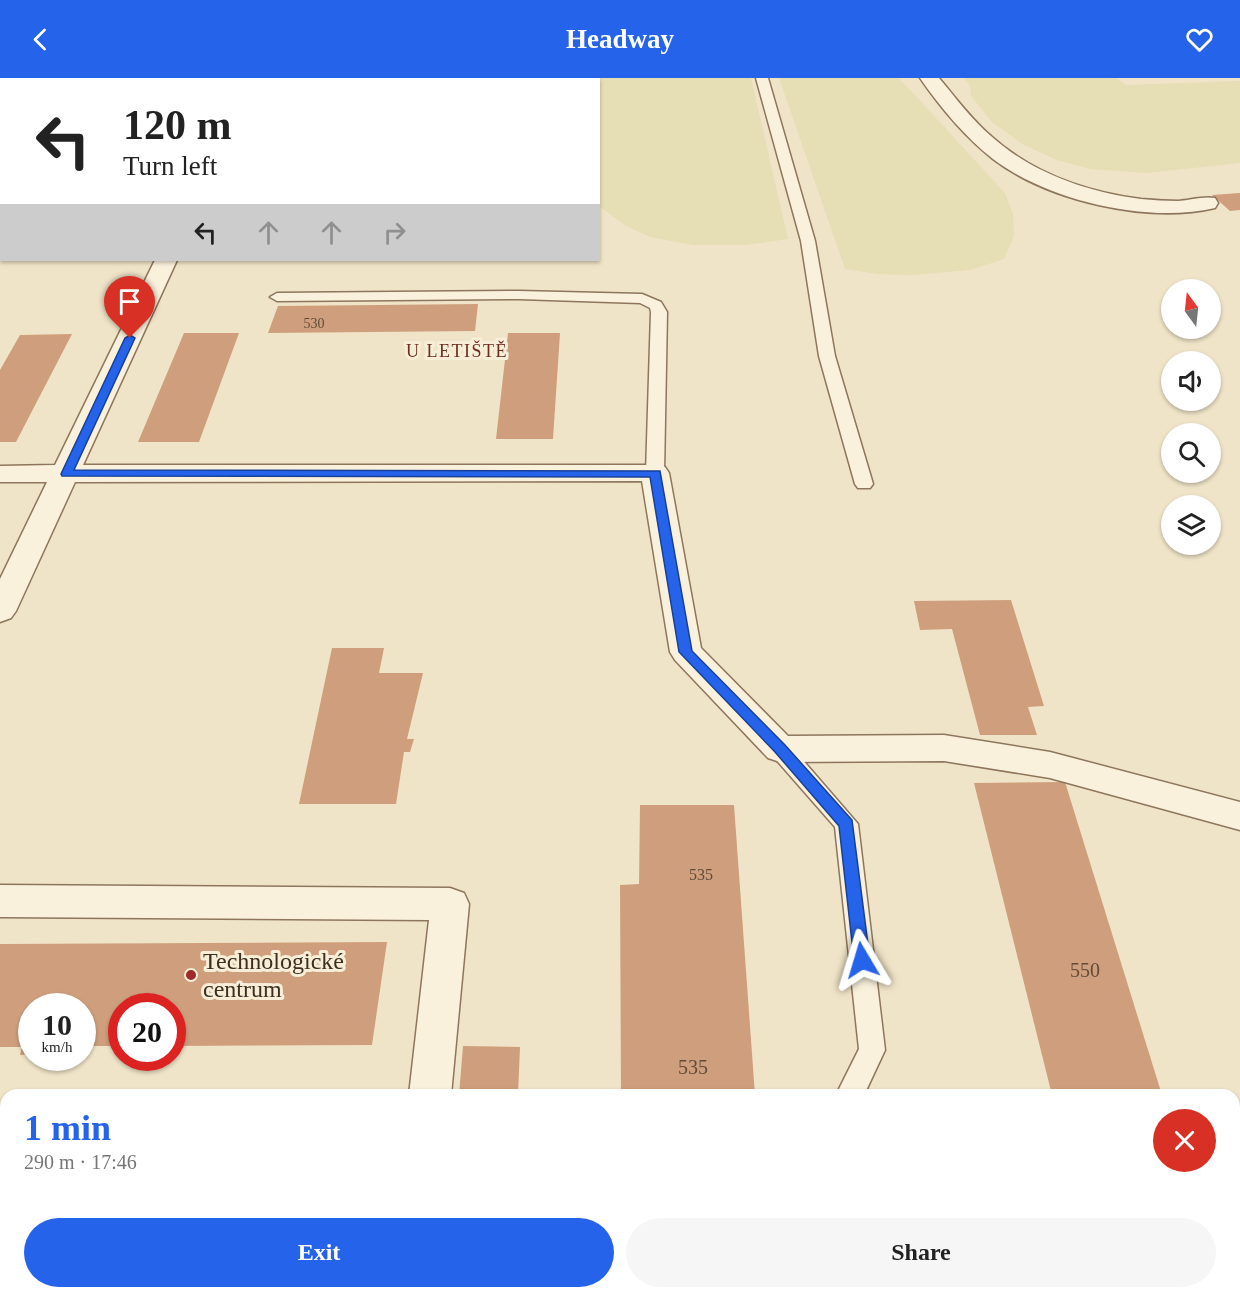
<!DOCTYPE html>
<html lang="en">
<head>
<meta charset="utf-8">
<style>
	body { margin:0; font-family:"Times New Roman",serif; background:#f6f6f6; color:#222; height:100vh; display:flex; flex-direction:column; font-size:22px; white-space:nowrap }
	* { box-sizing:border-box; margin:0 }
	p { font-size:20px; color:#767676 }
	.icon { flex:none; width:33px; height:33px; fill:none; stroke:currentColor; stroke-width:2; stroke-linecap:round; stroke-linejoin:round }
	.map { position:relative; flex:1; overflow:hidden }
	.details { position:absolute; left:0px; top:1011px; width:1240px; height:210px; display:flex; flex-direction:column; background:#fff; border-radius:18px 18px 0 0; box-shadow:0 2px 4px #0004 }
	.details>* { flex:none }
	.hud { position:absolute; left:0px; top:0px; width:600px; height:183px; box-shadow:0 2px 4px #0004; background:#fff; color:#222; overflow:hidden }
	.needle { width:39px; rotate:345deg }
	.buttons { position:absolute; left:1161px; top:201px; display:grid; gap:12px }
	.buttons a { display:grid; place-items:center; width:60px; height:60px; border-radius:50%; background:#fff; box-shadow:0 2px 4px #0004; font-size:30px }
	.speed { position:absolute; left:18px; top:915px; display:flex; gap:12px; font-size:30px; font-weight:700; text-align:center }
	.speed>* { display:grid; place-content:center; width:78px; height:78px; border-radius:50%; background:#fff; box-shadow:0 2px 4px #0004; line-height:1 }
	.speed small { font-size:15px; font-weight:400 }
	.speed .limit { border:9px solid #d22; background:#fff; color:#111 }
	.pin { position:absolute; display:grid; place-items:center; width:51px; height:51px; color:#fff; margin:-62px -26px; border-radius:50% 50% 50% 0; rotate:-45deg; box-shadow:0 0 6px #0007 }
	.pin .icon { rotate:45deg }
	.me { position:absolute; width:66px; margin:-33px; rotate:353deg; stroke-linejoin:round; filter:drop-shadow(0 0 4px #0008) }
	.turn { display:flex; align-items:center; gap:21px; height:126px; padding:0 24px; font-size:27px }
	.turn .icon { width:78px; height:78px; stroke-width:2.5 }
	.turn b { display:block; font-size:42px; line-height:51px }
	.lanes { display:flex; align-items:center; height:57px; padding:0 24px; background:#0003; justify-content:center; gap:30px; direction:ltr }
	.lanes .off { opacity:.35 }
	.round { display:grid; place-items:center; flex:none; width:63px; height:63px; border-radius:32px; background:#f6f6f6 }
	.overview { display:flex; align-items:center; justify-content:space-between; height:102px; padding:0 24px }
	h1 { font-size:36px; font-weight:700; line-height:45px; color:#2563eb }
	.primary-button { display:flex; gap:12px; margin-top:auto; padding:12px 24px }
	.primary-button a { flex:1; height:69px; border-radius:36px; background:#2563eb; color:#fff; font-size:24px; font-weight:700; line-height:69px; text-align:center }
	.primary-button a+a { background:#f6f6f6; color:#222 }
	header { display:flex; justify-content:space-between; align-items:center; height:78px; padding:0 24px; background:#2563eb; color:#fff; font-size:27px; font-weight:700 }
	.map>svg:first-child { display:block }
	.farmland { fill:#e6deb5 }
	.building { fill:#cf9f7d }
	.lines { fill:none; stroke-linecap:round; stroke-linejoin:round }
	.service-casing { stroke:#8d765c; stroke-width:3 }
	.minor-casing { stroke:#8d765c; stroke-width:3 }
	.service { fill:#faf1dc; fill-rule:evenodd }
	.minor { fill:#faf1dc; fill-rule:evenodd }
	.route { fill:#2563eb; stroke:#184099; stroke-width:1.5 }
	.poi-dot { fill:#9e2a2b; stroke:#f7eed8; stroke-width:2 }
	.labels { text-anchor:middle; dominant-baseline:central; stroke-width:6; stroke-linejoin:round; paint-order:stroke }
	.far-number-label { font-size:14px; fill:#624a37 }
	.number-label { font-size:16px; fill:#624a37 }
	.far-neighbourhood-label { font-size:18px; letter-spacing:1.5px; fill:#6b2e1e; stroke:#f7eed8 }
	.near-number-label { font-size:20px; fill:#624a37 }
	.near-poi-label { font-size:24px; fill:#3d2e20; stroke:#f7eed8; text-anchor:start }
</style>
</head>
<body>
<header><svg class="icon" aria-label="back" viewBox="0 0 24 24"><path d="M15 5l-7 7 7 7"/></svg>Headway<svg class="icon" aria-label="heart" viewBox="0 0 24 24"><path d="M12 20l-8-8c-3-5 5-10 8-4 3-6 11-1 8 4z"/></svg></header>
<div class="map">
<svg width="1240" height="1221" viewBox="0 0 1240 1221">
	<rect width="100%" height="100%" fill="#f0e4c8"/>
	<g class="farmland">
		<polygon points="349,0 751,0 788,161 746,167 693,167 650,159 626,148 599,128 598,2"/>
		<polygon points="779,0 899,0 1005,115 1013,136 1014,158 1004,181 971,192 912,197 877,196 845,191"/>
		<polygon points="964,0 1116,0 1126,7 1240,3 1240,85 1147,95 1090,91 1057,82 1022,66 992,44 971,18 970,8"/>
	</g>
	<g class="building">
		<polygon points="1240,115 1240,132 1230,133 1212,117"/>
		<polygon points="478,226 475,253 268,255 278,228"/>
		<polygon points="184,255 239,255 199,364 138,364"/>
		<polygon points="508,255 560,255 553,361 496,361"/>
		<polygon points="72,256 16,364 0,364 0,292 20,257"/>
		<polygon points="1011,522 1044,628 1028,629 1037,657 980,657 952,551 920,552 914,523"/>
		<polygon points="332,570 384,570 379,595 423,595 407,661 414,661 410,674 404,674 396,726 299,726"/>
		<polygon points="1065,704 1162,1017 1052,1017 974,705"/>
		<polygon points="640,727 734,727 755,1017 621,1017 620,807 639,806"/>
		<polygon points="387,864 372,967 172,968 172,928 122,928 122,968 82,968 82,928 32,928 32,976 20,977 22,969 0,969 0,866"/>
		<polygon points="463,968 520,969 518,1017 459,1017"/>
		<polygon points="109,1215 178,1215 176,1221 107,1221"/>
		<polygon points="311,1215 379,1215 379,1221 310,1221"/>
		<polygon points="442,1215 498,1215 497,1221 441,1221"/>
	</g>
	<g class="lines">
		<g class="service-casing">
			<g id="service">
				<polygon points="756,0 768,0 815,163 835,278 873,406 870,410 858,410 855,406 819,278 801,163"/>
				<polygon points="519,213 642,216 661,224 667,234 664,395 661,399 649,399 646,395 651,234 650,230 640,225 519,221 277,223 270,219 277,215"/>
				<polygon points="780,663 788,665 858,746 885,972 864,1017 836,1017 859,971 835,749 772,677 769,671 772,665"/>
			</g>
		</g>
		<g class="minor-casing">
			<g id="minor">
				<polygon points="242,0 260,0 241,2"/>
				<path d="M920 0H939C956 20 971 41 991 58 1032 95 1087 114 1141 121 1153 122 1166 123 1178 123 1191 122 1202 118 1215 120L1218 125 1215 130C1148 146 1048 123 993 81 965 59 940 29 920 0Z"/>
				<polygon points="155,182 177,182 83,387 655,387 665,389 669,395 701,570 788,658 944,657 1050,674 1240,724 1240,752 1050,700 944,683 780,684 768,680 675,582 670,574 642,403 75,404 16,533 11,540 0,544 0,501 47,404 0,404 0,388 55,387"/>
				<polygon points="0,807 450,810 464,815 469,826 451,1017 409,1017 429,842 0,839"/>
				<rect x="1234" y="1108" width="6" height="46"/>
				<rect x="0" y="1117" width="6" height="46"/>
				<polygon points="820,1215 868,1215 869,1221 821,1221"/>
			</g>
		</g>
		<use href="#service" class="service"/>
		<use href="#minor" class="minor"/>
	</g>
	<polygon class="route" points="130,257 135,260 74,392 660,393 692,573 785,667 852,742 870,882 868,887 862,889 856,887 854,882 839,748 775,674 679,574 650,399 62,398 61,396 125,260"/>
	<circle class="poi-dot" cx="191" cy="897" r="6"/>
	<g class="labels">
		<g class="far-number-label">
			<text x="314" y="245">530</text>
		</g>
		<g class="number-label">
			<text x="701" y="796">535</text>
		</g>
		<g class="far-neighbourhood-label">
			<text x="457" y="273">U LETIŠTĚ</text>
		</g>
		<g class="near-number-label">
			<text x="1085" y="892">550</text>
			<text x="693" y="989">535</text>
		</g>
		<g class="near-poi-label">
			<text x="203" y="883">Technologické<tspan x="203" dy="28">centrum</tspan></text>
		</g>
	</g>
</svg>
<div class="buttons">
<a><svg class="needle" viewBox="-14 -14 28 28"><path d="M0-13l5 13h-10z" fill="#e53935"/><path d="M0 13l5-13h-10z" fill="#767676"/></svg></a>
<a><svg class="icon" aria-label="sound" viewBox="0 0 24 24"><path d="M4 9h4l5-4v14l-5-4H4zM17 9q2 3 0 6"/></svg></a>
<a><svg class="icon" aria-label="search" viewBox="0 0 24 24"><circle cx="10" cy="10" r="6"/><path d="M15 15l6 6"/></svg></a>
<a><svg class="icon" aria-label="layers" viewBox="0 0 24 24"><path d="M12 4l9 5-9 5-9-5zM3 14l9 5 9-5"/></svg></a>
</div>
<div class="speed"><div>10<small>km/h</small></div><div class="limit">20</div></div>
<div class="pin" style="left:130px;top:260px;background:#d93025"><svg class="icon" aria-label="arrive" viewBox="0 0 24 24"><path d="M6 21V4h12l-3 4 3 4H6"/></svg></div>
<svg class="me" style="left:862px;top:882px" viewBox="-20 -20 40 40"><path d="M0-17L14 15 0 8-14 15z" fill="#2563eb" stroke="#fff" stroke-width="4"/></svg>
<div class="hud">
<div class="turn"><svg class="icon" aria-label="left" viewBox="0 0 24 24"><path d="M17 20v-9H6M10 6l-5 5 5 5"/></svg><div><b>120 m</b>Turn left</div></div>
<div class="lanes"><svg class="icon" aria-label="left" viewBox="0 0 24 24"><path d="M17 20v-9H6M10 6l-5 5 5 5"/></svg><svg class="icon off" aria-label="ahead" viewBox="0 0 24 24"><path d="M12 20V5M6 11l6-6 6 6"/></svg><svg class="icon off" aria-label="ahead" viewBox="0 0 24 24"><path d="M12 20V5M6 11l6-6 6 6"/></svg><svg class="icon off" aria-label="right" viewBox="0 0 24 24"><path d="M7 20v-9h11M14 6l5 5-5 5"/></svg></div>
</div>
<section class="details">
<div class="overview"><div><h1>1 min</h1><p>290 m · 17:46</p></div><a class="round" style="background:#d93025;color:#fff"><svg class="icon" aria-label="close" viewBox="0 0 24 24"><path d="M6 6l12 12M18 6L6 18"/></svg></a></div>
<div class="primary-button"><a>Exit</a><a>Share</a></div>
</section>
</div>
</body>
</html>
